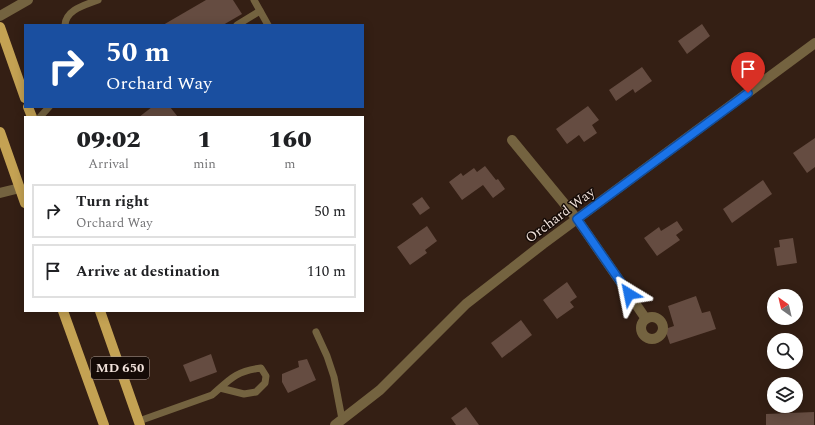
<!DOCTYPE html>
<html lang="en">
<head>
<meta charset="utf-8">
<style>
	body { margin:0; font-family:Spectral,serif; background:#f6f6f6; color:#202124; height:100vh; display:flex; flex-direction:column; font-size:15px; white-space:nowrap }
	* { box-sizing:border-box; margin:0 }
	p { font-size:13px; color:#757577 }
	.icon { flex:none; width:22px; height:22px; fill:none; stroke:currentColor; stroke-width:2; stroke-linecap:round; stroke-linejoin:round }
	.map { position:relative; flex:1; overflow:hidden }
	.side { position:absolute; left:24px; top:116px; width:340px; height:196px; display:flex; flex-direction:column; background:#fff; border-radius:0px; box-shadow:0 2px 10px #0003 }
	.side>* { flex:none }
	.banner { position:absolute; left:24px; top:24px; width:340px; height:84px; border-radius:0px; box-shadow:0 2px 10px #0003; background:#1a4fa0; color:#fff; overflow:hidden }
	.needle { width:26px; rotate:326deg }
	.fabs { position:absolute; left:767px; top:289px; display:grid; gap:8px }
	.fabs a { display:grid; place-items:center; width:36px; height:36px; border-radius:50%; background:#fff; box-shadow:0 2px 10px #0003; font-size:20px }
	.pin { position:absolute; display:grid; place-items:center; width:34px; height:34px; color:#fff; margin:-41px -17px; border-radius:50% 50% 50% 0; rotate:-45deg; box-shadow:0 0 4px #0007 }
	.pin .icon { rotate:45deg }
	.me { position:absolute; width:44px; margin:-22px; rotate:325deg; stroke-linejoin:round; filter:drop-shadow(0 0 3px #0008) }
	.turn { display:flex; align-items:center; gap:14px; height:84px; padding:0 16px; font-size:18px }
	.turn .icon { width:52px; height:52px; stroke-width:2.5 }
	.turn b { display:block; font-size:28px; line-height:34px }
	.eta { display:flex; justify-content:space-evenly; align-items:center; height:68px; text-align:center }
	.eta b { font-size:24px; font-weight:800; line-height:28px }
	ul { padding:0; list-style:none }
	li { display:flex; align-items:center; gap:12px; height:54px; margin:0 8px 6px; padding:0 8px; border:2px solid #e0e0e0; border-radius:0px }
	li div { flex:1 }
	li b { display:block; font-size:15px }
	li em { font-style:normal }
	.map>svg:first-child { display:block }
	.building { fill:#654c41 }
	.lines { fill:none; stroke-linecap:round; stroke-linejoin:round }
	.lane { stroke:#746340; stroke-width:7 }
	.street { stroke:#746340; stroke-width:10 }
	.primary { stroke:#c4a253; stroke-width:10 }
	.route-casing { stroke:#114b97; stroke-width:10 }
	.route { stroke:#1a73e8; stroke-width:7 }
	.labels { text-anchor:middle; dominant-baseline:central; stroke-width:3; stroke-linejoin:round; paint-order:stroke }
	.shield { fill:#150b07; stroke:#afa29b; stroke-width:1 }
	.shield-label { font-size:13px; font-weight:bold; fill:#f1e2db }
	.street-label { font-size:14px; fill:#f1e2db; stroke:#150b07 }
</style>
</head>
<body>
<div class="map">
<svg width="815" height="425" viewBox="0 0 815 425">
	<rect width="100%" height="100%" fill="#341f14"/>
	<g class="building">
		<polygon points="206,0 233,0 242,14 223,25 163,25"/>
		<polygon points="702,24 710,36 687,54 678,41"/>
		<polygon points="642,67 652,81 635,93 633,89 616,101 609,90"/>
		<polygon points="588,106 599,120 592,125 597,133 584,142 579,135 567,144 556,129"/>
		<polygon points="152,107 170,107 178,117 139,117"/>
		<polygon points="815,138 815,167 807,173 793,153"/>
		<polygon points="485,166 496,180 498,179 505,189 493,198 483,185 462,200 449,182 461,173 463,176 474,168 477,172"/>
		<polygon points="763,180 772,194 732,223 723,209"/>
		<polygon points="422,197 430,208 420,215 412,204"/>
		<polygon points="677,221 683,230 676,235 680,240 657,256 644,238 659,227 661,231"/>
		<polygon points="427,226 437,241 425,250 427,253 410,265 397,247"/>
		<polygon points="793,238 797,263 777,266 774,248 780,247 779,240"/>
		<polygon points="567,282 577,297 570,302 574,307 557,319 543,300"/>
		<polygon points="696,296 702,313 710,311 716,329 670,344 665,329 674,326 668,306"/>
		<polygon points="521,320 532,335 502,358 491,343"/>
		<polygon points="211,354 217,372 190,382 183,365"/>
		<polygon points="307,359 316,380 288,393 282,382 282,374 299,367 298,361"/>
		<polygon points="466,407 479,425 456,425 451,418"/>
		<polygon points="814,412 814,425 766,425 766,414"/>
	</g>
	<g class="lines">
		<g class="lane">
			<polyline points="254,0 268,25"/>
			<path d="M65 25C66 9 86 5 98 0"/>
			<polyline points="237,25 260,11"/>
			<polyline points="40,117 49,107"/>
			<polyline points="316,332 327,356 334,377 342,419"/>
			<path d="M139 421 212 395C230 379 236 371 261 368L266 376 265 383 256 392 244 394 220 388"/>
		</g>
		<g class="street">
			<polyline points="0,16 28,0"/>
			<polyline points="512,140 577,219 646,319"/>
			<polyline points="0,193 20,188"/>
			<circle cx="652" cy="328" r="11"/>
			<polyline points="335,425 380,390 466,304 543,244 815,43"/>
		</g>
		<g class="primary">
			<polyline points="0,27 25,98"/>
			<polyline points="28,107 32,117"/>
			<polyline points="0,132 25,203"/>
			<polyline points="63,311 104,425"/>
			<polyline points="100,311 140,425"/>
		</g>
	</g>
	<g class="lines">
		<g class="route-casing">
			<polyline id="route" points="629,294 577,219 748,93"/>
		</g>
		<use href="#route" class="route"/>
	</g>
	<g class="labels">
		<rect class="shield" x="91" y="357" width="58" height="22" rx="3"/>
		<g class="shield-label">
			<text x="120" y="368">MD 650</text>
		</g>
		<g class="street-label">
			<text transform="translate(560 215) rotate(-37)">Orchard Way</text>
		</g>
	</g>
</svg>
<div class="fabs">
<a><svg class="needle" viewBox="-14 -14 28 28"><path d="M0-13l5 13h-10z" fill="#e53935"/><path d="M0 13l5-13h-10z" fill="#757577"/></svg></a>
<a><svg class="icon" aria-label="search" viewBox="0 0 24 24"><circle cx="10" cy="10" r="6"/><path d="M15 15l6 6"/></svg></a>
<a><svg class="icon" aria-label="layers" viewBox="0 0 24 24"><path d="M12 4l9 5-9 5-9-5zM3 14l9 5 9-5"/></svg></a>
</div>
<div class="pin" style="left:748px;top:93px;background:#d93025"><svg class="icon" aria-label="arrive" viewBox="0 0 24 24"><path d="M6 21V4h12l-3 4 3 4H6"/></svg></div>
<svg class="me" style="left:629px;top:294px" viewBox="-20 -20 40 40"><path d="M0-17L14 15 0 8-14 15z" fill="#1a73e8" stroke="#fff" stroke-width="4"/></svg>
<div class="banner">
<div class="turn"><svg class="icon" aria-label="right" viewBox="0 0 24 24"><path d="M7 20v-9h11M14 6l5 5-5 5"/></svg><div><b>50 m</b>Orchard Way</div></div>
</div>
<section class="side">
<div class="eta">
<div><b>09:02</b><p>Arrival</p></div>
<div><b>1</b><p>min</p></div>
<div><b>160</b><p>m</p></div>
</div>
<ul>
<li><svg class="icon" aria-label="right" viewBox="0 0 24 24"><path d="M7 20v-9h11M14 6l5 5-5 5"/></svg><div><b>Turn right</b><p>Orchard Way</p></div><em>50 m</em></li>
<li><svg class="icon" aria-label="arrive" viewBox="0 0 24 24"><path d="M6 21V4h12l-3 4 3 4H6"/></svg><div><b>Arrive at destination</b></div><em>110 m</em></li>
</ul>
</section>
</div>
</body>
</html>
